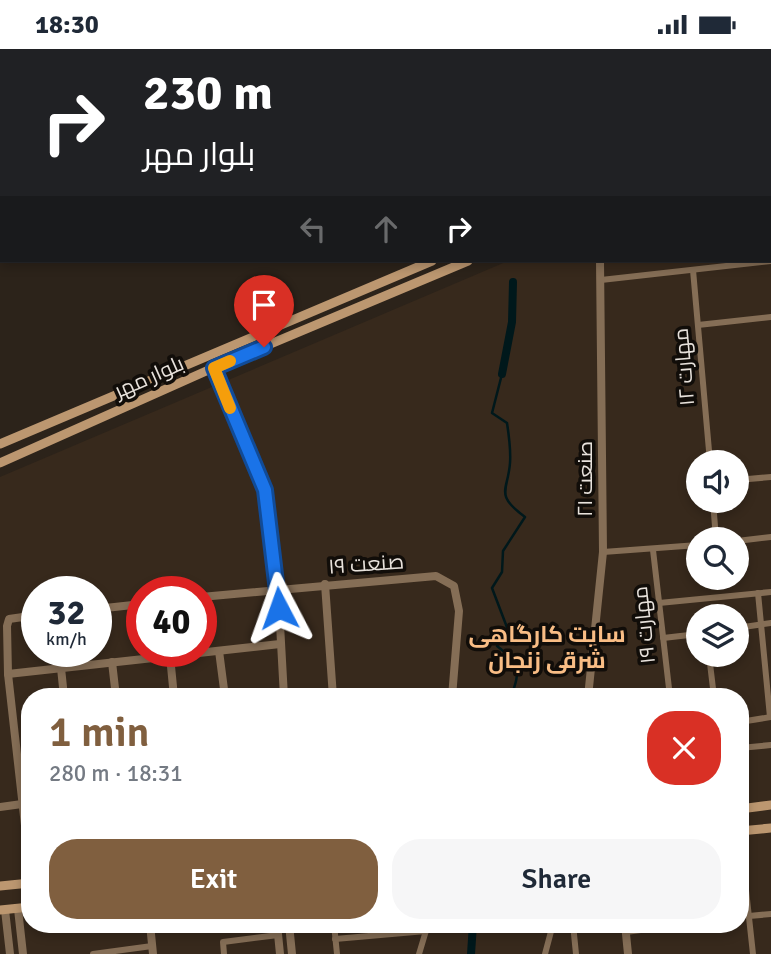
<!DOCTYPE html>
<html lang="en">
<head>
<meta charset="utf-8">
<style>
	body { margin:0; font-family:Signika,Cairo,sans-serif; background:#f6f6f7; color:#1f2937; height:100vh; display:flex; flex-direction:column; font-size:26px; white-space:nowrap }
	* { box-sizing:border-box; margin:0 }
	p { font-size:23px; color:#747a83 }
	.icon { flex:none; width:38px; height:38px; fill:none; stroke:currentColor; stroke-width:2; stroke-linecap:round; stroke-linejoin:round }
	.map { position:relative; flex:1; overflow:hidden }
	.sheet { position:absolute; left:21px; top:639px; width:728px; height:245px; display:flex; flex-direction:column; background:#fff; border-radius:28px; box-shadow:0 4px 10px #0003 }
	.sheet>* { flex:none }
	.top-card { position:absolute; left:0px; top:0px; width:772px; height:214px; box-shadow:0 4px 10px #0003; background:#202124; color:#fff; overflow:hidden }
	.fabs { position:absolute; left:686px; top:401px; display:grid; gap:14px }
	.fabs a { display:grid; place-items:center; width:63px; height:63px; border-radius:50%; background:#fff; box-shadow:0 4px 10px #0003; font-size:35px }
	.speed { position:absolute; left:21px; top:527px; display:flex; gap:14px; font-size:35px; font-weight:700; text-align:center }
	.speed>* { display:grid; place-content:center; width:91px; height:91px; border-radius:50%; background:#fff; box-shadow:0 4px 10px #0003; line-height:1 }
	.speed small { font-size:18px; font-weight:400 }
	.speed .limit { border:10px solid #d22; background:#fff; color:#111 }
	.pin { position:absolute; display:grid; place-items:center; width:60px; height:60px; color:#fff; margin:-72px -30px; border-radius:50% 50% 50% 0; rotate:-45deg; box-shadow:0 0 7px #0007 }
	.pin .icon { rotate:45deg }
	.me { position:absolute; width:77px; margin:-38px; rotate:356deg; stroke-linejoin:round; filter:drop-shadow(0 0 5px #0008) }
	.turn { display:flex; align-items:center; gap:24px; height:147px; padding:0 28px; font-size:32px }
	.turn .icon { width:91px; height:91px; stroke-width:2.5 }
	.turn b { display:block; font-size:49px; line-height:60px }
	.lanes { display:flex; align-items:center; height:66px; padding:0 28px; background:#0003; justify-content:center; gap:35px; direction:ltr }
	.lanes .off { opacity:.35 }
	.round { display:grid; place-items:center; flex:none; width:74px; height:74px; border-radius:28px; background:#f6f6f7 }
	.headline { display:flex; align-items:center; justify-content:space-between; height:119px; padding:0 28px }
	h1 { font-size:42px; font-weight:600; line-height:52px; color:#805f3f }
	.action { display:flex; gap:14px; margin-top:auto; padding:14px 28px }
	.action a { flex:1; height:80px; border-radius:28px; background:#805f3f; color:#fff; font-size:28px; font-weight:600; line-height:80px; text-align:center }
	.action a+a { background:#f6f6f7; color:#1f2937 }
	.status { display:flex; justify-content:space-between; align-items:center; height:49px; padding:0 35px; background:#fff; direction:ltr }
	.status svg { height:19px; fill:currentColor }
	.map>svg:first-child { display:block }
	.built { fill:#37291c; fill-rule:evenodd }
	.lines { fill:none; stroke-linecap:round; stroke-linejoin:round }
	.stream { stroke:#00181b; stroke-width:2.5 }
	.canal { stroke:#00181b; stroke-width:8 }
	.minor { stroke:#856e56; stroke-width:6 }
	.tertiary { stroke:#856e56; stroke-width:8 }
	.secondary { stroke:#bc9770; stroke-width:9 }
	.route-casing { stroke:#114b97; stroke-width:18 }
	.route { stroke:#1a73e8; stroke-width:12 }
	.slow { stroke:#f59e0b; stroke-width:12 }
	.labels { text-anchor:middle; dominant-baseline:central; stroke-width:7; stroke-linejoin:round; paint-order:stroke }
	.street-label { font-size:21px; fill:#e8e2dc; stroke:#110d09 }
	.neighbourhood-label { font-size:23px; font-weight:bold; fill:#f9bd85; stroke:#110d09 }
</style>
</head>
<body>
<div class="status"><b>18:30</b><svg viewBox="0 0 49 12"><path d="M0 12V9h3v3zM5 12V6h3v6zM10 12V3h3v9zM15 12V0h3v12zM26 1h20v11H26zM47 4h2v5h-2z"/></svg></div>
<div class="map">
<svg width="771" height="905" viewBox="0 0 771 905">
	<rect width="100%" height="100%" fill="#2c231a"/>
	<path class="built" d="M771 99V905H0V428L508 212H770ZM698 413H737V452H698ZM698 490H737V528H698ZM37 542H96V602H37ZM142 542H201V602H142ZM698 567H737V606H698ZM30 648H740V875H30Z"/>
	<g class="lines">
		<path class="stream" d="M502 325 492 364 507 374C509 387 511 401 510 414 508 442 494 445 525 468L503 502 502 523 492 539 508 581 497 597C520 615 521 620 511 648"/>
		<g class="canal">
			<polyline points="361,0 362,2"/>
			<polyline points="502,325 512,273 513,233"/>
			<polyline points="471,905 473,875"/>
		</g>
		<g class="minor">
			<polyline points="131,0 132,2"/>
			<polyline points="18,2 19,0"/>
			<polyline points="0,19 2,18"/>
			<polyline points="693,221 710,413"/>
			<polyline points="601,231 771,212"/>
			<polyline points="698,276 771,268"/>
			<polyline points="737,431 771,428"/>
			<polyline points="713,452 716,490"/>
			<polyline points="737,492 771,488"/>
			<polyline points="653,501 670,648"/>
			<polyline points="603,503 698,496"/>
			<polyline points="758,544 770,668"/>
			<polyline points="659,554 771,543"/>
			<polyline points="737,579 771,574"/>
			<polyline points="663,589 698,585"/>
			<polyline points="709,606 714,648"/>
			<polyline points="744,672 745,699"/>
			<polyline points="740,673 771,668"/>
			<polyline points="740,699 771,696"/>
			<polyline points="740,786 753,905"/>
			<polyline points="749,867 771,865"/>
			<polyline points="334,875 337,905"/>
			<polyline points="573,875 576,905"/>
			<polyline points="626,883 685,875"/>
			<polyline points="335,890 426,882"/>
			<polyline points="93,905 152,897"/>
			<polyline points="224,905 223,893 278,886"/>
			<polyline points="419,905 428,875"/>
			<polyline points="545,905 553,875"/>
		</g>
		<g class="tertiary">
			<polyline points="213,319 265,441 278,539 284,648"/>
			<polyline points="325,535 333,648"/>
			<polyline points="201,548 436,527 454,537 459,562 452,648"/>
			<polyline points="96,560 142,555"/>
			<polyline points="219,602 225,648"/>
			<polyline points="170,607 174,648"/>
			<polyline points="112,613 116,648"/>
			<polyline points="61,619 64,648"/>
			<polyline points="8,625 280,595"/>
			<polyline points="588,648 603,503 600,212"/>
			<polyline points="0,758 22,755"/>
			<polyline points="30,821 8,625 7,577 9,570 37,566"/>
			<polyline points="18,860 23,905"/>
			<polyline points="5,861 10,905"/>
			<polyline points="150,875 153,905"/>
			<polyline points="277,875 280,905"/>
			<polyline points="289,875 292,905"/>
			<polyline points="625,875 628,905"/>
		</g>
		<g class="secondary">
			<polyline points="154,2 161,0"/>
			<polyline points="0,38 2,38"/>
			<polyline points="770,71 771,70"/>
			<polyline points="770,84 771,84"/>
			<polyline points="0,395 432,212"/>
			<polyline points="0,414 213,319 468,212"/>
			<polyline points="740,760 771,756"/>
			<polyline points="740,782 771,779"/>
			<polyline points="0,837 30,834"/>
			<polyline points="0,861 30,858"/>
		</g>
	</g>
	<g class="lines">
		<g class="route-casing">
			<polyline id="route" points="264,298 214,319 265,441 279,559"/>
		</g>
		<use href="#route" class="route"/>
		<polyline class="slow" points="230,312 214,319 230,359"/>
	</g>
	<g class="labels">
		<g class="street-label">
			<text transform="translate(684 318) rotate(-95)">مهارت ۱۲</text>
			<text transform="translate(149 328) rotate(-24)">بلوار مهر</text>
			<text transform="translate(585 430) rotate(-90)">صنعت ۲۱</text>
			<text transform="translate(366 515) rotate(-4)">صنعت ۱۹</text>
			<text transform="translate(644 576) rotate(-96)">مهارت ۱۹</text>
		</g>
		<g class="neighbourhood-label">
			<text x="547" y="585">سایت کارگاهی<tspan x="547" dy="26">شرقی زنجان</tspan></text>
		</g>
	</g>
</svg>
<div class="fabs">
<a><svg class="icon" aria-label="sound" viewBox="0 0 24 24"><path d="M4 9h4l5-4v14l-5-4H4zM17 9q2 3 0 6"/></svg></a>
<a><svg class="icon" aria-label="search" viewBox="0 0 24 24"><circle cx="10" cy="10" r="6"/><path d="M15 15l6 6"/></svg></a>
<a><svg class="icon" aria-label="layers" viewBox="0 0 24 24"><path d="M12 4l9 5-9 5-9-5zM3 14l9 5 9-5"/></svg></a>
</div>
<div class="speed"><div>32<small>km/h</small></div><div class="limit">40</div></div>
<div class="pin" style="left:264px;top:298px;background:#d93025"><svg class="icon" aria-label="arrive" viewBox="0 0 24 24"><path d="M6 21V4h12l-3 4 3 4H6"/></svg></div>
<svg class="me" style="left:279px;top:559px" viewBox="-20 -20 40 40"><path d="M0-17L14 15 0 8-14 15z" fill="#1a73e8" stroke="#fff" stroke-width="4"/></svg>
<div class="top-card">
<div class="turn"><svg class="icon" aria-label="right" viewBox="0 0 24 24"><path d="M7 20v-9h11M14 6l5 5-5 5"/></svg><div><b>230 m</b>بلوار مهر</div></div>
<div class="lanes"><svg class="icon off" aria-label="left" viewBox="0 0 24 24"><path d="M17 20v-9H6M10 6l-5 5 5 5"/></svg><svg class="icon off" aria-label="ahead" viewBox="0 0 24 24"><path d="M12 20V5M6 11l6-6 6 6"/></svg><svg class="icon" aria-label="right" viewBox="0 0 24 24"><path d="M7 20v-9h11M14 6l5 5-5 5"/></svg></div>
</div>
<section class="sheet">
<div class="headline"><div><h1>1 min</h1><p>280 m · 18:31</p></div><a class="round" style="background:#d93025;color:#fff"><svg class="icon" aria-label="close" viewBox="0 0 24 24"><path d="M6 6l12 12M18 6L6 18"/></svg></a></div>
<div class="action"><a>Exit</a><a>Share</a></div>
</section>
</div>
</body>
</html>
